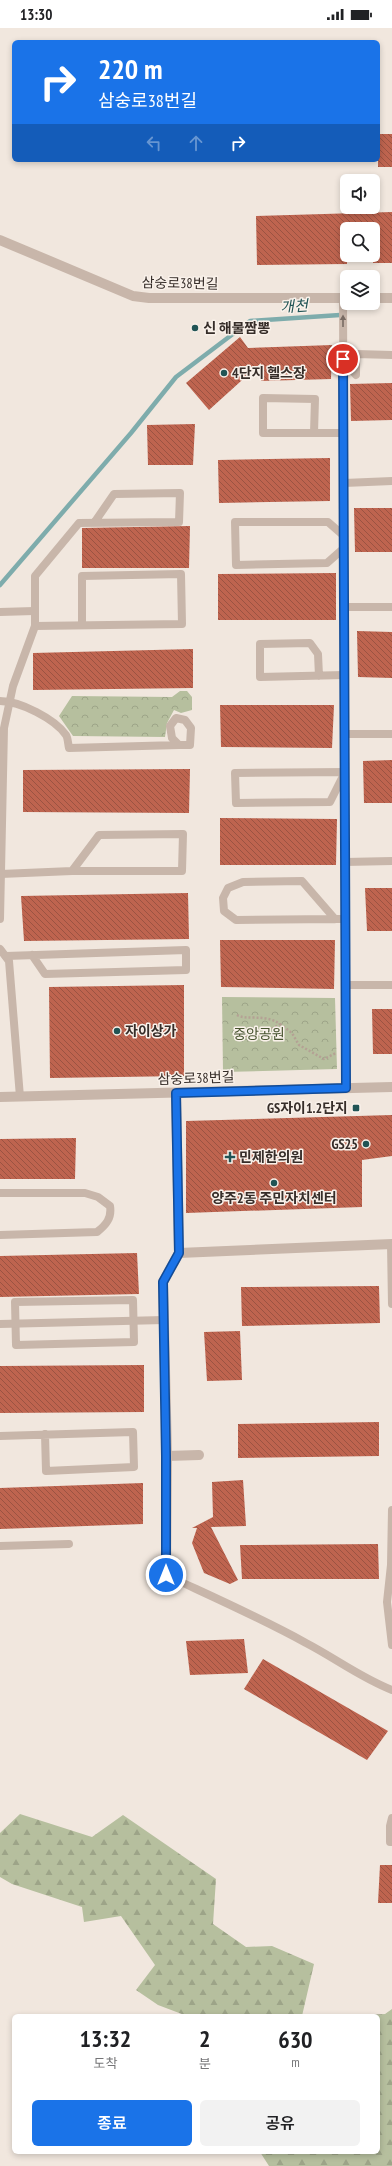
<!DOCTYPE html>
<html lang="ko">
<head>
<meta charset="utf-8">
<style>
	body { margin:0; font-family:"PT Sans Narrow","Noto Sans KR",sans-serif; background:#f2f2f2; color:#202124; height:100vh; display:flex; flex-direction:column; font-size:15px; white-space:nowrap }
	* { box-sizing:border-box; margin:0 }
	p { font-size:13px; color:#757577 }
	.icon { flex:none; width:22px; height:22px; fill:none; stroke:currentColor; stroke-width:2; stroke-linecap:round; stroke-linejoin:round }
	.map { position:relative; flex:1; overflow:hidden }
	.side { position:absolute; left:12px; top:1986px; width:368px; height:140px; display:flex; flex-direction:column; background:#fff; border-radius:6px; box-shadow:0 2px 6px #0003 }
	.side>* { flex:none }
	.hud { position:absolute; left:12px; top:12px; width:368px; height:122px; border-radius:6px; box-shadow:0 2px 6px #0003; background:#1a73e8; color:#fff; overflow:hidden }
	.controls { position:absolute; left:340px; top:146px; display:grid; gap:8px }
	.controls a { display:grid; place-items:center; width:40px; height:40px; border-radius:6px; background:#fff; box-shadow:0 2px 6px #0003; font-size:20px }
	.pin { position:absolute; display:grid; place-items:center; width:34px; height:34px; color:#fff; margin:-17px; border:2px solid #fff; border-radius:50%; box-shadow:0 1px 4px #0007 }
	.me { position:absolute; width:44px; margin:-22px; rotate:0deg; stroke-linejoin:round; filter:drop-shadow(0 0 3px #0008) }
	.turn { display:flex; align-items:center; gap:14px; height:84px; padding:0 20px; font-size:18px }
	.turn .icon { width:52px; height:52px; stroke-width:2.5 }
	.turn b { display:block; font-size:28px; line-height:34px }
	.lanes { display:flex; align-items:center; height:38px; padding:0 20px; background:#0003; justify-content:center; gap:20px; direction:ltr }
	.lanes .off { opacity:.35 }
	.eta { display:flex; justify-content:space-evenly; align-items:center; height:68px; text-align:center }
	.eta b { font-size:24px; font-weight:600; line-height:28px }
	.cta { display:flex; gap:8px; margin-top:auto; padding:8px 20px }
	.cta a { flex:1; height:46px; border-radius:6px; background:#1a73e8; color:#fff; font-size:16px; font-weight:600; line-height:46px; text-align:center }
	.cta a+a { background:#f2f2f2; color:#202124 }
	.status { display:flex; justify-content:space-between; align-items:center; height:28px; padding:0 20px; background:#fff; direction:ltr }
	.status svg { height:11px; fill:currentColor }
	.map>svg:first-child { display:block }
	.forest { fill:url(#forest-firs) }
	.park { fill:url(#park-crowns) }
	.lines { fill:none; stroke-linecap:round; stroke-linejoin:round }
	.stream { stroke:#7eacac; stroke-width:4.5 }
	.building { fill:url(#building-back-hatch) }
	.path { stroke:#b4a194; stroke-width:2.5; stroke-dasharray:2 2; stroke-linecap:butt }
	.lane { stroke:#c8b6aa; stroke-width:8 }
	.street { stroke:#c8b6aa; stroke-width:10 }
	.oneway { fill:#786b63 }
	.route-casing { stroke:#114b97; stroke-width:10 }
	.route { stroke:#1a73e8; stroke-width:7 }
	.poi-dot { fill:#215455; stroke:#f9f1ea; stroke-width:1.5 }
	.labels { text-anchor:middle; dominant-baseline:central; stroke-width:3; stroke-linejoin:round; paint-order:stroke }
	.street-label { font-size:14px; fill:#362d29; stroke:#f9f1ea }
	.poi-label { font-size:14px; font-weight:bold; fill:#362d29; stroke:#f9f1ea; text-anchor:start }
	.park-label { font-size:14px; fill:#47532f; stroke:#f9f1ea }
	.water-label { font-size:15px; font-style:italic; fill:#215455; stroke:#f9f1ea }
</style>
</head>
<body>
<div class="status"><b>13:30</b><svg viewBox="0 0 49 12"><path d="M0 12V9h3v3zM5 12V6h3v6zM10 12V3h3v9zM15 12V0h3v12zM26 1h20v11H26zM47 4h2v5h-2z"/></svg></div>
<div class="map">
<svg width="392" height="2138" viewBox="0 0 392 2138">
	<defs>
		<pattern id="forest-firs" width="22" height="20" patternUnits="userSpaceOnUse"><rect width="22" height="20" fill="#b6bf9e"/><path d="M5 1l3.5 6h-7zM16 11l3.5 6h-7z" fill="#9da488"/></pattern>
		<pattern id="park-crowns" width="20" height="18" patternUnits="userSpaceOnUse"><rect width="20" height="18" fill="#b6bf9e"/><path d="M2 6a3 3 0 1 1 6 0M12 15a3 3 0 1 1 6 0" fill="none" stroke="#9da488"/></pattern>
		<pattern id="building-back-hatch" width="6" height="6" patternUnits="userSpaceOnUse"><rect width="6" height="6" fill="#be644f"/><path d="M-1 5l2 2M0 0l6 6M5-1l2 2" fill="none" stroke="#9b5342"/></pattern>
	</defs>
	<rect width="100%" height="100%" fill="#f1e7de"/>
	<g class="forest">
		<polygon points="20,1786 92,1809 123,1787 216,1851 213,1896 246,1919 272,1918 314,1936 302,1988 187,1988 158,1977 136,1962 155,1937 121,1888 84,1894 82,1879 12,1856 0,1849 0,1805"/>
		<polygon points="392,1981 392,2138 269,2138 260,2124 378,2124 378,1988 342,1988 385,1986"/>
	</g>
	<g class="park">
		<polygon points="180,663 187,663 192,669 192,682 181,685 174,682 167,695 165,709 73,708 59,688 72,668 172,669"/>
		<polygon points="222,969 335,970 337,1041 223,1044"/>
	</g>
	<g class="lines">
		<polyline class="stream" points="0,557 131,405 176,349 250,293 340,287"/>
	</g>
	<g class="building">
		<rect x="378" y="106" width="14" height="33"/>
		<polygon points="392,184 392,235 373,235 373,201 347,201 347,236 257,237 256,188"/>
		<polygon points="240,309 248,320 332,317 331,351 261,353 261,335 209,382 186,355"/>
		<polygon points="392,355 392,392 351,393 350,356"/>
		<polygon points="195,396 193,437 148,437 147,397"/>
		<polygon points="330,430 330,473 219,475 218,432"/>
		<polygon points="354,480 392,480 392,524 355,524"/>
		<polygon points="190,498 189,540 82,540 82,500"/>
		<polygon points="336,545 336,592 218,592 218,546"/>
		<polygon points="357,603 392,604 392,650 358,649"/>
		<polygon points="193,621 193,660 33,662 33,625"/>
		<polygon points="220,677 334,677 332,720 221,719"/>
		<polygon points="392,732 392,775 364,775 363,733"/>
		<polygon points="190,741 189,785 23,784 23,742"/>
		<polygon points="220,790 337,791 336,837 220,837"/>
		<polygon points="365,860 392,860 392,903 367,903"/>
		<polygon points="188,865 189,911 24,913 21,868"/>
		<polygon points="220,912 335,912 334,961 221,959"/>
		<polygon points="184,957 184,1048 50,1050 49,959"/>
		<polygon points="372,981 392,981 392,1026 373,1026"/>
		<polygon points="392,1087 392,1128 362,1132 362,1179 186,1185 186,1093"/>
		<polygon points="76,1110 75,1151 0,1151 0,1111"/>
		<polygon points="137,1225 139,1266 0,1269 0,1228"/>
		<polygon points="379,1258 380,1295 242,1298 241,1259"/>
		<polygon points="240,1303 242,1352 207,1353 204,1304"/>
		<polygon points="144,1337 144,1384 0,1385 0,1338"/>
		<polygon points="379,1394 379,1428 238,1430 238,1396"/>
		<polygon points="243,1452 246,1498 211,1499 238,1552 230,1556 204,1545 192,1515 197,1500 192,1500 213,1489 212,1454"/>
		<polygon points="143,1455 143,1496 0,1501 0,1460"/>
		<polygon points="378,1516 379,1551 242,1551 240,1517"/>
		<polygon points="244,1611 248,1645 190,1647 186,1613"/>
		<polygon points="263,1631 388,1703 367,1732 244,1661"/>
		<polygon points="380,1837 392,1837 392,1875 378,1875"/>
	</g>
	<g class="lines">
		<g class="path">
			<path d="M237 987C247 993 263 985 280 996 269 1003 255 1011 242 1007L249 1003"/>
			<polyline points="280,996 292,1005 299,1017 324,1031 336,1025"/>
		</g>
		<g class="lane">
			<polyline points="343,270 346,1060"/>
			<polyline points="343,331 356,347 356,326 392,327"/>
			<polyline points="314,405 315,371 263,370 263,405 343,405"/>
			<polyline points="344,455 392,453"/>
			<polyline points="344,508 328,494 235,494 236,537 327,535 344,520"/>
			<polyline points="344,579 392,579"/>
			<polyline points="0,584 34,583"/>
			<polyline points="35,598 182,596 181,546 82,548 82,597"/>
			<polyline points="319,648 318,626 310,615 260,616 260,649 344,647"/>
			<path d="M0 673C20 673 55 691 66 707 68 710 68 716 69 720L179 717 172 710 170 698 176 690 185 692 191 700 190 717H179"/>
			<polyline points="345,706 392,706"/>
			<polygon points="345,744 330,774 236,775 235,745"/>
			<polyline points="345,834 392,833"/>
			<polyline points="1,846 72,843 99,807 183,806 182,843 72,843"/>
			<polyline points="0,891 4,700 13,658 35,598 35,548 79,495 179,494 180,465 114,466 94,495"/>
			<polyline points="335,891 302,853 243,854 228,860 223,870 224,883 236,892 335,891 345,891"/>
			<polyline points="0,921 9,933 20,1069"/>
			<polyline points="6,928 186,922 186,942 45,946 32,927"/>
			<polyline points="346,957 392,957"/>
			<path d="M0 1165H85L98 1169 110 1178C112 1190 106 1197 97 1204L0 1207"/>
			<polyline points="391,1216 392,1276"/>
			<polygon points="133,1272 134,1314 16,1317 15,1274"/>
			<polyline points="0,1296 164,1292"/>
			<polyline points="0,1408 133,1404 134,1439 46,1443 45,1406"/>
			<polyline points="392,1482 391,1537 387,1574 392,1617"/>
			<polyline points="0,1518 69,1516"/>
			<path d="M166 1547C213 1569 261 1590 306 1615 335 1630 361 1650 392 1662"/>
			<polyline points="392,1790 390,1798 390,1814 392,1814"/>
		</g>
		<g class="street">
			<polyline points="0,212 133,268 149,270 347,270"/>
			<polyline points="373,270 392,270"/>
			<polyline points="176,1065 179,1225 392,1216"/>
			<polyline points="0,1069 392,1059"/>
			<polyline points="167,1428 199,1427"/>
			<polyline points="166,1547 167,1428 163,1254 179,1225"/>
		</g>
	</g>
	<defs><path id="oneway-solid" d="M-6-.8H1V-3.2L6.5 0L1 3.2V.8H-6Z"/></defs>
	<use class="oneway" href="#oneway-solid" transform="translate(343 293) rotate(-90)"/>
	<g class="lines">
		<g class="route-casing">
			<polyline id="route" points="166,1547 166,1428 163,1254 179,1225 176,1065 346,1060 343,331"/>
		</g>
		<use href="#route" class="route"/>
	</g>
	<g class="poi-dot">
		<circle cx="195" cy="300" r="4"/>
		<circle cx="224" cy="345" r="4"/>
		<circle cx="117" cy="1003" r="4"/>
		<rect x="352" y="1076" width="8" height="8" rx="2"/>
		<circle cx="366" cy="1116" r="4"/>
		<path d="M228 1123h4v4h4v4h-4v4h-4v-4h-4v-4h4z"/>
		<circle cx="274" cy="1155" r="4"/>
	</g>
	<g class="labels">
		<g class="street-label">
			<text transform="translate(180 255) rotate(1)">삼숭로38번길</text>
			<text transform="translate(196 1050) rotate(-2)">삼숭로38번길</text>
		</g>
		<g class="poi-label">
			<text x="203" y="300">신 해물짬뽕</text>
			<text x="232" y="345">4단지 헬스장</text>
			<text x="125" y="1003">자이상가</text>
			<text x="348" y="1080" text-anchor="end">GS자이1.2단지</text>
			<text x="358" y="1116" text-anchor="end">GS25</text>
			<text x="239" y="1129">민제한의원</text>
			<text x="274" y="1170" text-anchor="middle">양주2동 주민자치센터</text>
		</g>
		<g class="park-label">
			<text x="259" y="1006">중앙공원</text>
		</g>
		<g class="water-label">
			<text transform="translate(294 278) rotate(-4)">개천</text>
		</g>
	</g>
</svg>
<div class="controls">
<a><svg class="icon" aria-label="sound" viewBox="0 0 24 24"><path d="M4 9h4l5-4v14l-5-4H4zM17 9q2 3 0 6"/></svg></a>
<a><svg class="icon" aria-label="search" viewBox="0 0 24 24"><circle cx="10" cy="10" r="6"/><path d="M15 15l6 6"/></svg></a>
<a><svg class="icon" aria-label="layers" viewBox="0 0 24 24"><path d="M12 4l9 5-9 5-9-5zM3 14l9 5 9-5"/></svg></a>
</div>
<div class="pin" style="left:343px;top:331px;background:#d93025"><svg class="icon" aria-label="arrive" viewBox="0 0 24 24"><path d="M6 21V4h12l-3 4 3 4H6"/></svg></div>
<svg class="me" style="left:166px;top:1547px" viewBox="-20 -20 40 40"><circle r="17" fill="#1a73e8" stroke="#fff" stroke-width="3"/><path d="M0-11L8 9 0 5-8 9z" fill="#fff"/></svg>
<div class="hud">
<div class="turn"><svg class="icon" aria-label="right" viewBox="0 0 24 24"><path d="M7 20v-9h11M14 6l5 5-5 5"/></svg><div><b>220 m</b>삼숭로38번길</div></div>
<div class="lanes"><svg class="icon off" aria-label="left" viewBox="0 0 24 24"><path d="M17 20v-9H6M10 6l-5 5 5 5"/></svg><svg class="icon off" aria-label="ahead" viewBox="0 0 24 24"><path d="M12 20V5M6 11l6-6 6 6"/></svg><svg class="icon" aria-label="right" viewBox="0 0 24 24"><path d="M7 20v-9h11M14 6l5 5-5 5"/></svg></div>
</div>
<section class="side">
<div class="eta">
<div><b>13:32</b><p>도착</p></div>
<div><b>2</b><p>분</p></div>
<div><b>630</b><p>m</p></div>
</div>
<div class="cta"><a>종료</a><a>공유</a></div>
</section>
</div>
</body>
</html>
